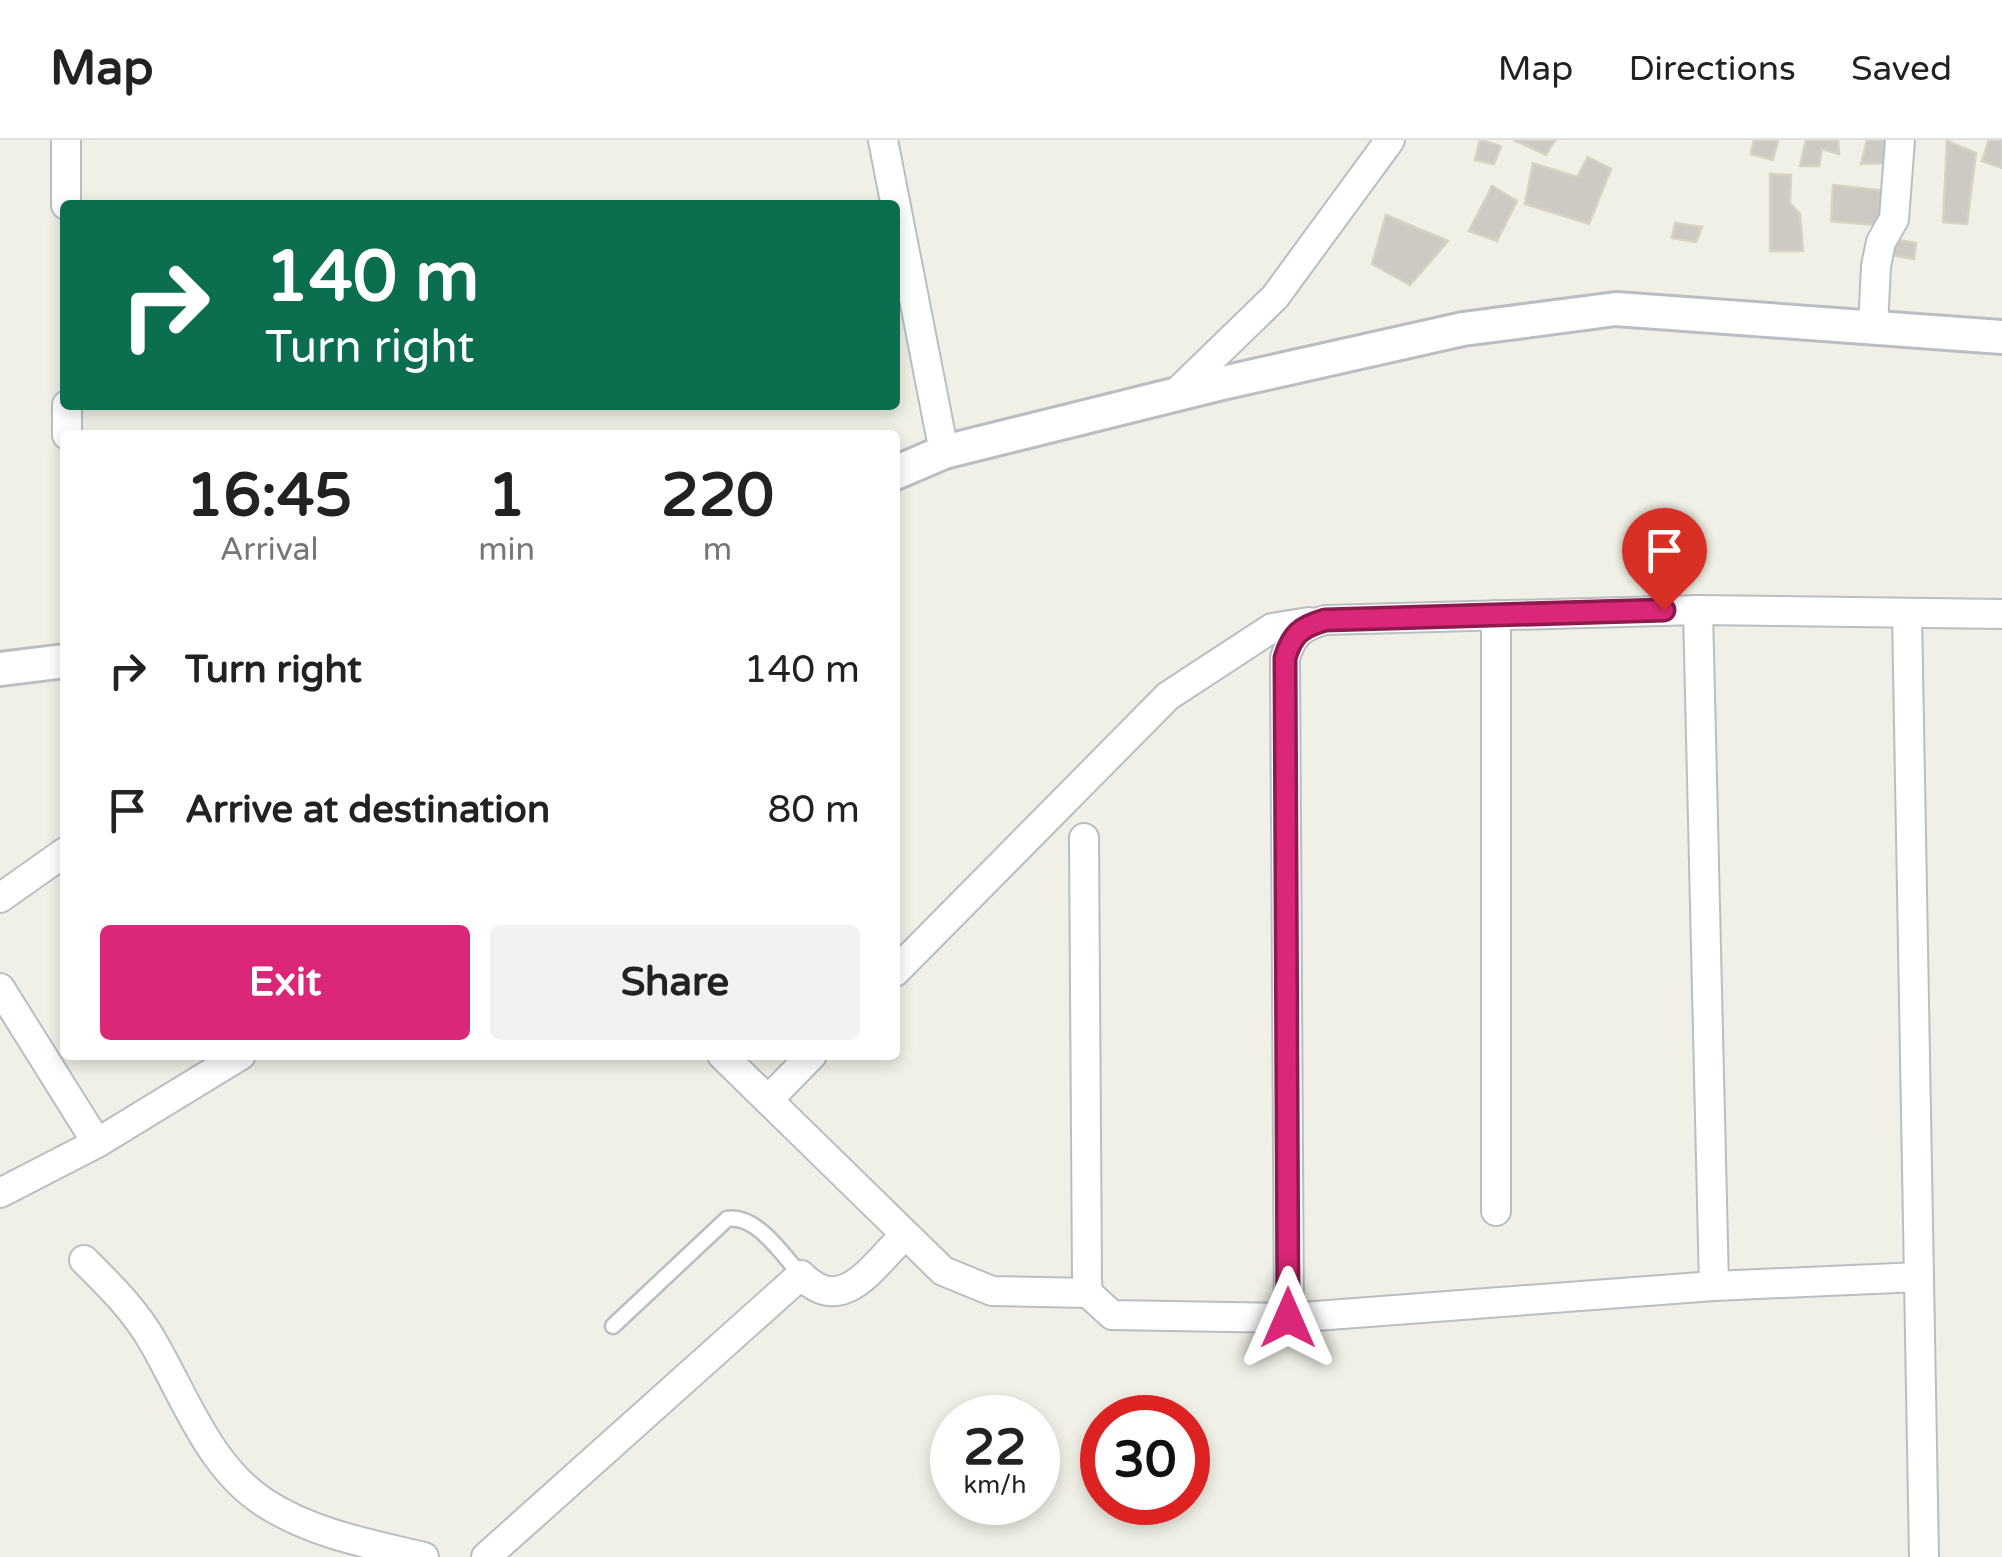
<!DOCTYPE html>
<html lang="en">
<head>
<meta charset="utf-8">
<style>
	body { margin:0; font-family:"Varela Round",sans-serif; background:#f2f2f2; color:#222; height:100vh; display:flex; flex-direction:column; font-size:38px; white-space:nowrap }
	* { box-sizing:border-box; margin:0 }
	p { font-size:32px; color:#767676 }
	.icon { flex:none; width:55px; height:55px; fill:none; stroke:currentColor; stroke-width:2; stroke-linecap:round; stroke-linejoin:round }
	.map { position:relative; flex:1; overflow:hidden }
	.drawer { position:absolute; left:60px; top:290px; width:840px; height:630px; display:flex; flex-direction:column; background:#fff; border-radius:10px; box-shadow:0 5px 15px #0003 }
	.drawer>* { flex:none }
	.banner { position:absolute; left:60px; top:60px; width:840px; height:210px; border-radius:10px; box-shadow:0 5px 15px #0003; background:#0b6e4f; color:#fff; overflow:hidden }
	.speed { position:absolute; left:930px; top:1255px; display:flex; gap:20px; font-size:50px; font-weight:700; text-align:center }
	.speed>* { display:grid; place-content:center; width:130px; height:130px; border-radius:50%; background:#fff; box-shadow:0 5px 15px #0003; line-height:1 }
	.speed small { font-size:25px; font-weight:400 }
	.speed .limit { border:15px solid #d22; background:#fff; color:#111 }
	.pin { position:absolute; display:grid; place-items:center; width:85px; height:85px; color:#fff; margin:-102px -42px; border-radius:50% 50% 50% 0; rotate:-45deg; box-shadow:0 0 10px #0007 }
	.pin .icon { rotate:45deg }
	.me { position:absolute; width:110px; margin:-55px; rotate:0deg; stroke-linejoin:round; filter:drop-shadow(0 0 8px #0008) }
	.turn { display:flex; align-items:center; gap:35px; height:210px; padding:0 40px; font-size:45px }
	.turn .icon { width:130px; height:130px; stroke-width:2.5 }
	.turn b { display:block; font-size:70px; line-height:85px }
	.eta { display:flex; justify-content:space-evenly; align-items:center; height:170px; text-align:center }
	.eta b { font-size:60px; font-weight:700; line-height:70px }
	.cta { display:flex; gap:20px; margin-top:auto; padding:20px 40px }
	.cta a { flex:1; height:115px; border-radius:10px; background:#db2777; color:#fff; font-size:40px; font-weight:700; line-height:115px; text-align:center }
	.cta a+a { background:#f2f2f2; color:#222 }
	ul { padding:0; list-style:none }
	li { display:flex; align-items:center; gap:30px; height:140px; padding:0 40px }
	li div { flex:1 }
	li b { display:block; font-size:38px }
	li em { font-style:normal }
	header { display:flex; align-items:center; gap:60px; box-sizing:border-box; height:140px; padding:0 50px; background:#fff; border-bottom:2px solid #e0e0e0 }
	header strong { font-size:48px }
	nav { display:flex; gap:55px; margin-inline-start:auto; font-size:35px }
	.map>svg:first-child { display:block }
	.building { fill:#cccac3; stroke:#d6d3c3; stroke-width:2.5 }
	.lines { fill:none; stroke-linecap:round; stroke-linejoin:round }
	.service-casing { stroke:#babdc2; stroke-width:19 }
	.minor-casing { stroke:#babdc2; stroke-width:32 }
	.tertiary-casing { stroke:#babdc2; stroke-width:38 }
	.service { stroke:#fff; stroke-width:14 }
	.minor { stroke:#fff; stroke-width:28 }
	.tertiary { stroke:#fff; stroke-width:32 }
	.route-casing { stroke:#8e194d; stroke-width:25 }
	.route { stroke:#db2777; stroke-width:18 }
</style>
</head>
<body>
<header>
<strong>Map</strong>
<nav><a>Map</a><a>Directions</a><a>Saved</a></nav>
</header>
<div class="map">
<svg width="2002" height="1417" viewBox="0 0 2002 1417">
	<rect width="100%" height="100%" fill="#f1f0e6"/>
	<g class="building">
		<polygon points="1480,0 1501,6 1494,24 1475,20"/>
		<polygon points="1514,0 1555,0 1546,15"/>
		<polygon points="1754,0 1778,0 1773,20 1751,14"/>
		<polygon points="1806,0 1838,0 1839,14 1822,9 1819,26 1800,26"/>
		<polygon points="1867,0 1891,0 1886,23 1861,24"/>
		<polygon points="1989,0 2002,0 2002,28 1982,21"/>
		<polygon points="1947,1 1976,13 1967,84 1943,82"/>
		<polygon points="1588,17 1611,29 1589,84 1525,64 1533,23 1577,37"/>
		<polygon points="1770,34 1791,35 1790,63 1800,74 1803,111 1770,111"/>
		<polygon points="1833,45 1887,51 1887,86 1831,81"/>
		<polygon points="1492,46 1517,61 1497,101 1469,91"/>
		<polygon points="1386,75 1448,101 1410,145 1372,124"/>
		<polygon points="1675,83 1702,87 1696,102 1672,98"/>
		<polygon points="1892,99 1916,103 1914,119 1891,115"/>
	</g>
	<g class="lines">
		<g class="service-casing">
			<path id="service" d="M613 1186 727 1079C757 1074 783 1116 801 1135"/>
		</g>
		<g class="minor-casing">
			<g id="minor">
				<polyline points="66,0 66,65"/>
				<polyline points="883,0 944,312"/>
				<polyline points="1873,188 1876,126 1881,102 1894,79 1900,0"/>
				<polyline points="1174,255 1275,157 1390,0"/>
				<polyline points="67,265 67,295"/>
				<polyline points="1698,470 1714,1146"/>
				<polyline points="1907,473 1924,1417"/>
				<polyline points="1084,698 1087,1141 1088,1153 1112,1175 1289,1178 1714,1146 1919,1137"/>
				<polyline points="0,758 65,712"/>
				<polyline points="895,832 1168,556 1272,488 1309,482"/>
				<polyline points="0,848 97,1003"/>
				<polyline points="722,915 943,1131 992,1151 1088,1153"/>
				<polyline points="768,960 812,915"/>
				<polyline points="0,1053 97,1003 241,915"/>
				<polyline points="1496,1071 1496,475"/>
				<path d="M84 1120C109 1145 135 1170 153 1202 185 1257 209 1327 265 1363 313 1394 370 1404 424 1417"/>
				<path d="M1289 1178 1285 518C1292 494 1301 487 1325 480L1698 470 2002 474"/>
				<path d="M486 1417 801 1135C843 1178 873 1125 905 1095"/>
			</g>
		</g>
		<g class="tertiary-casing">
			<g id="tertiary">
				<polyline points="895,333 944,312 1218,244 1463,189 1616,169 2002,197"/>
				<polyline points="0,529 65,521"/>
			</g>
		</g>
		<use href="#service" class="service"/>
		<use href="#minor" class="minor"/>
		<use href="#tertiary" class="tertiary"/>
	</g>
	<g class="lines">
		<g class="route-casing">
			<path id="route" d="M1288 1178 1285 518C1292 494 1301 487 1325 480L1664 470"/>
		</g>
		<use href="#route" class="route"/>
	</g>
</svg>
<div class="speed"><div>22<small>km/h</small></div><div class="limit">30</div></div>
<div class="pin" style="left:1664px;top:470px;background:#d93025"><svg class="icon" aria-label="arrive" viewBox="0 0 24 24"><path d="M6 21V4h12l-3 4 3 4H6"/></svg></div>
<svg class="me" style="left:1288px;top:1178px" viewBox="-20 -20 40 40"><path d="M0-17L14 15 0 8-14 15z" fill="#db2777" stroke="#fff" stroke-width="4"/></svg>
<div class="banner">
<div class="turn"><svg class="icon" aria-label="right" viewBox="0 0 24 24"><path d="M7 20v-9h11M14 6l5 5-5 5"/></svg><div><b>140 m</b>Turn right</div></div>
</div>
<section class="drawer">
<div class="eta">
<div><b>16:45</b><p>Arrival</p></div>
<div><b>1</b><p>min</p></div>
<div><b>220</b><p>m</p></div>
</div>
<ul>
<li><svg class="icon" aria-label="right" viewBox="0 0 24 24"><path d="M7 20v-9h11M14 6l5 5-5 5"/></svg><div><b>Turn right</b></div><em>140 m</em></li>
<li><svg class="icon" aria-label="arrive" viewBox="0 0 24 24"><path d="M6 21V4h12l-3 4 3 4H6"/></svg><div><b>Arrive at destination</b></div><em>80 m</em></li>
</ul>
<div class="cta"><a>Exit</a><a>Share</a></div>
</section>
</div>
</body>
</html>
